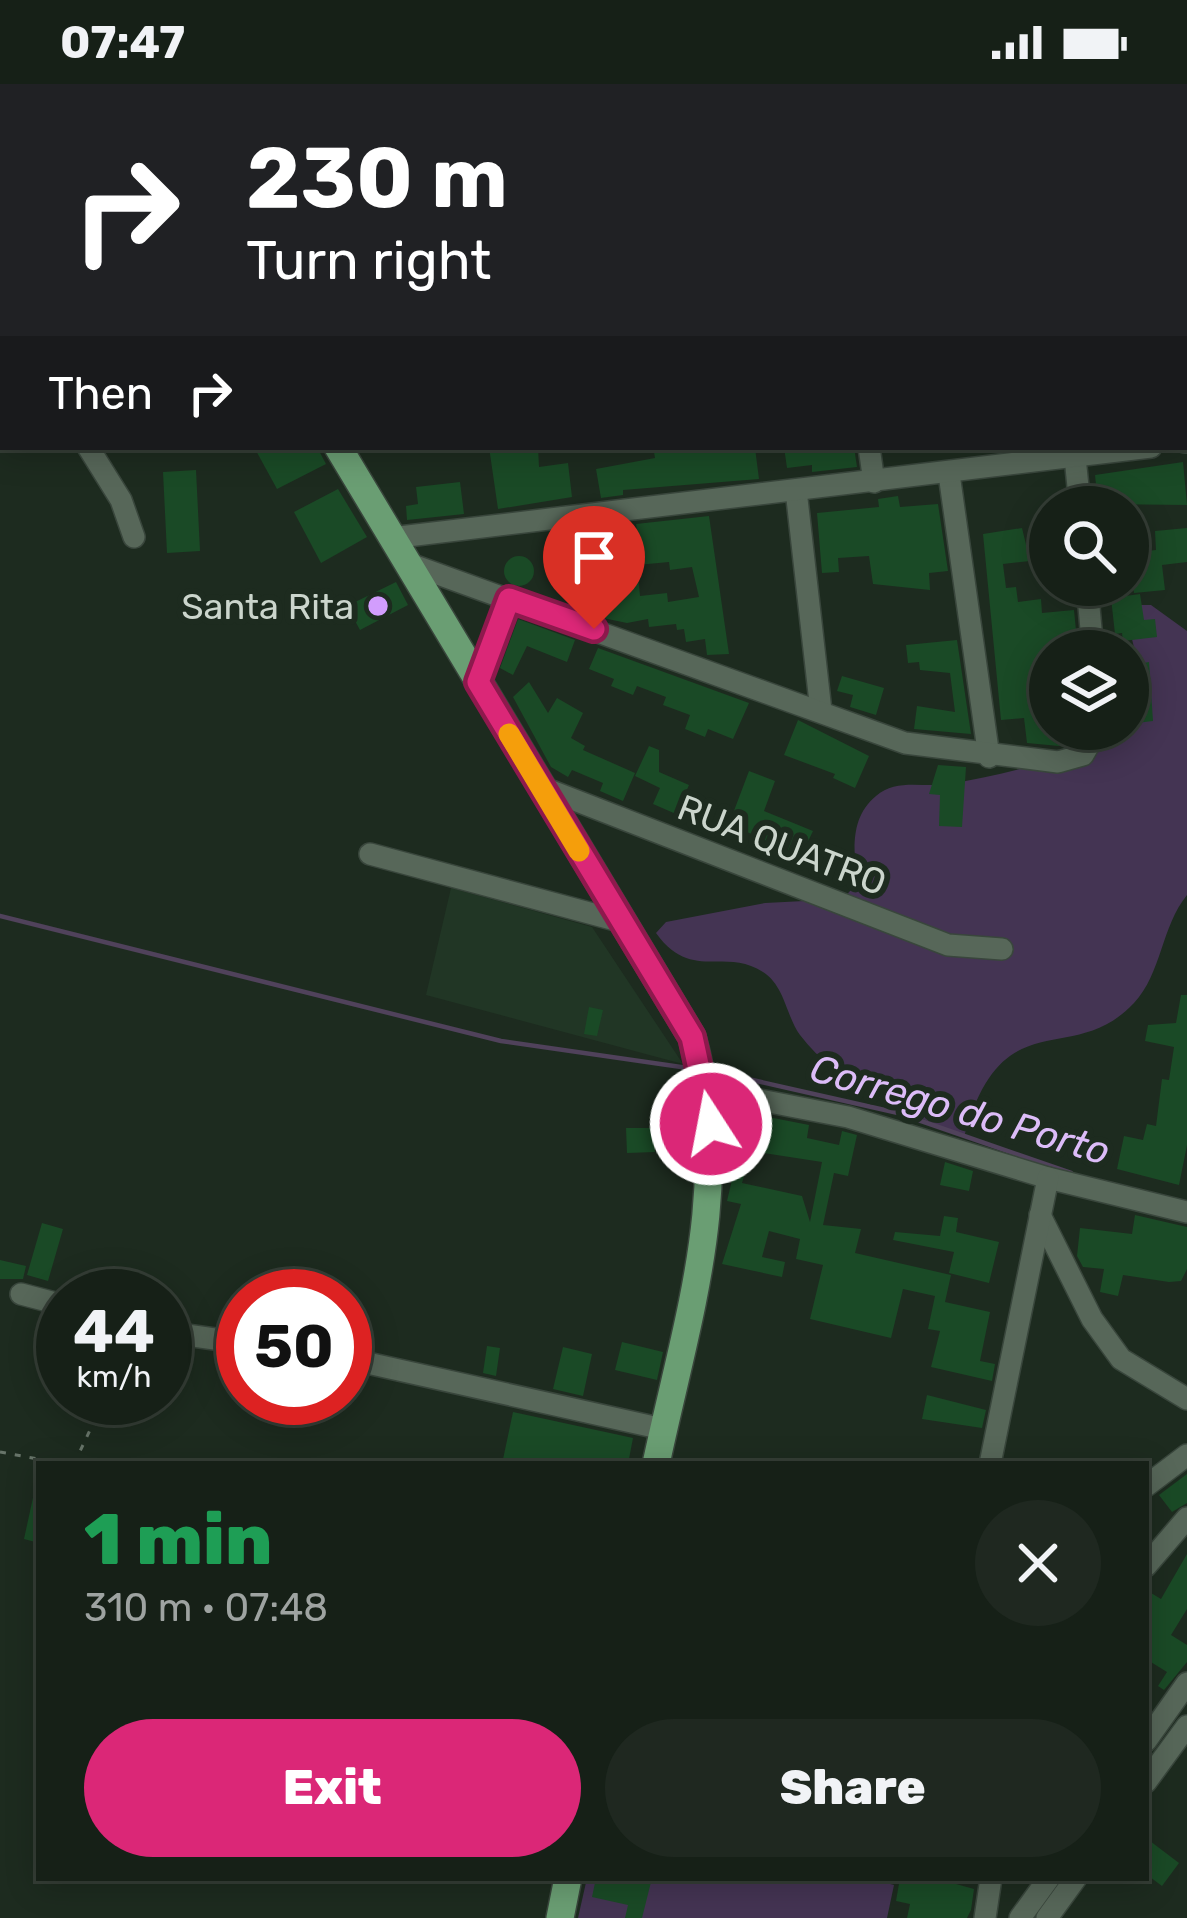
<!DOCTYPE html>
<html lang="en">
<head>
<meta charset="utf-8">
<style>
	body { margin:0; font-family:Rubik,sans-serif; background:#1f2820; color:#f1f3f6; height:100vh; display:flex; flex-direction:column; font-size:45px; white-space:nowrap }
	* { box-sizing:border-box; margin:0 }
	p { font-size:39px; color:#9ea3a1 }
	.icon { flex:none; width:66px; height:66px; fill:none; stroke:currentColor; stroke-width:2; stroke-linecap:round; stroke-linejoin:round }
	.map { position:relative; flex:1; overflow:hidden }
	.panel { position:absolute; left:36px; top:1377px; width:1113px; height:420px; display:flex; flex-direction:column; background:#162017; border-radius:0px; box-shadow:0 6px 30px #0003,0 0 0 3px #353e36 }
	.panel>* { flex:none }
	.banner { position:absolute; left:0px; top:0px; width:1188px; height:366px; box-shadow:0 6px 30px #0003,0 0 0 3px #353e36; background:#202124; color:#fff; overflow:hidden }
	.controls { position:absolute; left:1029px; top:402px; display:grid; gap:24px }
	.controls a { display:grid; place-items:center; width:120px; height:120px; border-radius:50%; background:#162017; box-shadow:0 6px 30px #0003,0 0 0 3px #353e36; font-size:60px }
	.speed { position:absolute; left:36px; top:1185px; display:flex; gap:24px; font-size:60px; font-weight:700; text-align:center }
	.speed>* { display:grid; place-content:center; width:156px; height:156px; border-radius:50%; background:#162017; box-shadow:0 6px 30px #0003,0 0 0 3px #353e36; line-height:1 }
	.speed small { font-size:30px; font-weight:400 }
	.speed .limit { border:18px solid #d22; background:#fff; color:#111 }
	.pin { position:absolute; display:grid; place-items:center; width:102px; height:102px; color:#fff; margin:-123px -51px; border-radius:50% 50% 50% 0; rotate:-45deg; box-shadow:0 0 12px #0007 }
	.pin .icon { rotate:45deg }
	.me { position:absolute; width:132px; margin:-66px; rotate:349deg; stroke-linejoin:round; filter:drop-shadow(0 0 9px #0008) }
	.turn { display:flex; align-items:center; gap:42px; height:252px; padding:0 48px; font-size:54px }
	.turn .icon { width:156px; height:156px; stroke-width:2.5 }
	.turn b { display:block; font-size:84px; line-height:102px }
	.then { display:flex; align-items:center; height:114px; padding:0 48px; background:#0003; gap:24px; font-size:45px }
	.round { display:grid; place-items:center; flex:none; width:126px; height:126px; border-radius:63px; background:#1f2820 }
	.head { display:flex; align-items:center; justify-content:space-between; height:204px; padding:0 48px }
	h1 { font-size:72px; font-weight:800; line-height:90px; color:#1e9e55 }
	.action { display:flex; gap:24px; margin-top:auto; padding:24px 48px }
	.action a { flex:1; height:138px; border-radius:72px; background:#db2777; color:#fff; font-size:48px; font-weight:800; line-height:138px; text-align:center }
	.action a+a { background:#1f2820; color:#f1f3f6 }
	.status { display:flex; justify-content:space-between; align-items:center; height:84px; padding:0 60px; background:#162017; direction:ltr }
	.status svg { height:33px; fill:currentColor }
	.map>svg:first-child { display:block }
	.built { fill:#213625 }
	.green { fill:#443453 }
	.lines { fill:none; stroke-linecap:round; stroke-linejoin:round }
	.stream { stroke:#50425b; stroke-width:4.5 }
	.building { fill:#1a4a26; fill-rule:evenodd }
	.minor-casing { stroke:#39463c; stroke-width:24 }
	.major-casing { stroke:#39463c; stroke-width:30 }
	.path { stroke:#68756a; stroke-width:3; stroke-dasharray:6 9; stroke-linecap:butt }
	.minor { stroke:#576759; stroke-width:21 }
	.major { stroke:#6a9e73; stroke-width:27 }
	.route-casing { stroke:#8e194d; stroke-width:30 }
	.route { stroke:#db2777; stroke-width:21 }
	.slow { stroke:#f59e0b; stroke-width:21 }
	.poi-dot { fill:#d29dfd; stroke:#1d2b1f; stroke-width:4.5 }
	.labels { text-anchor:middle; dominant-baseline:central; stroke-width:12; stroke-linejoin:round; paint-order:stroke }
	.poi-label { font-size:36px; fill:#cbd5cc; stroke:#1d2b1f; text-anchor:end }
	.street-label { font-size:36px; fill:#cbd5cc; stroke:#1d2b1f }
	.water-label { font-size:39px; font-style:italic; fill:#dcbcf8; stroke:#1d2b1f }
</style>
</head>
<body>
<div class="status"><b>07:47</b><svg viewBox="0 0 49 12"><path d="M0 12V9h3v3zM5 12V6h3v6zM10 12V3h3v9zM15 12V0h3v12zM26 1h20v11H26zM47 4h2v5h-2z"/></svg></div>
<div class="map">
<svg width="1187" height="1834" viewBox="0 0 1187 1834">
	<rect width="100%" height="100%" fill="#1d2b1f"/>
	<polygon class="built" points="451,804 592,843 683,980 426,911"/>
	<g class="green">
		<path d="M1141 521H1151L1187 547V811C1161 843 1162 889 1134 919 1071 986 1003 913 964 1053 910 1029 837 1001 800 951 786 932 785 902 763 888 724 863 691 898 656 849L666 838 765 819 843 815 857 799C854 768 849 734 876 712 896 694 923 704 948 700 1007 690 1064 677 1115 645H1128L1142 596 1130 547Z"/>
		<polygon points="587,1794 868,1794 894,1801 887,1834 578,1834"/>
	</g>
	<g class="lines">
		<g class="stream">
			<polyline points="0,832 501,957 688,984"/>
			<polyline points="717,988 898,1029 1071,1089"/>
		</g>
	</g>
	<g class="building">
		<polygon points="254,363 317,363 326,380 277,405"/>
		<polygon points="489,363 538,363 539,383 568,379 572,413 498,425"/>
		<polygon points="784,363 854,363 857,383 812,388 812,381 787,384"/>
		<polygon points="725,364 726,368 755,364 759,395 623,406 623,411 601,414 596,385 655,374 654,368"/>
		<polygon points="1183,378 1187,421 1098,420 1095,391"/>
		<polygon points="196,386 200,467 167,469 163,388"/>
		<polygon points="460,398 464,430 407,436 406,422 418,420 416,403"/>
		<polygon points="338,405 367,453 321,479 294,428"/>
		<polygon points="898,412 900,423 938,420 948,487 929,489 930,506 873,500 869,472 838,474 839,488 822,489 817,429 879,423 878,415"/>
		<path d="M709 432 729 570 707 571 705 555 686 558 684 545 677 546 676 540 649 543 648 535 627 539 603 534 596 531 597 515 569 519 566 496 576 495 572 467 562 469 559 449 605 444V450L637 446 636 440ZM669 478 670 486 692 483 699 513 668 518 667 509 640 512 637 481Z"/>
		<polygon points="1022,444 1030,477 1003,480 1006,504 1016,503 1018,518 1041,515 1042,529 1074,526 1078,567 1050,567 1050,645 1081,645 1073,658 1059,662 1027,659 1024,634 1001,636 983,450"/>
		<polygon points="1187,444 1187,478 1162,481 1165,506 1134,509 1128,469 1156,466 1155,447"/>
		<circle cx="519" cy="487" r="15"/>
		<polygon points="396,498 408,521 360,546 347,522"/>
		<polygon points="1140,510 1144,536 1155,535 1157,553 1123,557 1122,549 1115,550 1111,514"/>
		<polygon points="518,535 575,556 567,578 527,562 513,591 500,584"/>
		<polygon points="957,556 971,650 914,645 917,622 955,628 950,589 920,586 919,578 908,579 906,561"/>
		<polygon points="598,564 749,619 733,655 708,645 705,653 685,645 690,631 663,621 666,613 637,602 633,611 611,602 614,595 589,585"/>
		<polygon points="1149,578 1153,637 1128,640 1128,582"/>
		<polygon points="842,592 884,604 876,631 850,623 853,611 837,607"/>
		<polygon points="529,598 548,629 557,614 583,629 571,654 585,662 583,666 635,689 623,717 600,707 603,699 572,686 568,693 551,683 513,613"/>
		<polygon points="798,636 869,672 855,704 833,694 835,690 784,671"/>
		<polygon points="649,662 659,666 659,688 689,701 676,730 653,720 660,704 635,692"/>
		<polygon points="938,681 966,683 962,743 939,742 940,711 929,710"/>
		<polygon points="749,687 775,697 764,727 813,747 801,772 729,740"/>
		<polygon points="1181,911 1187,911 1187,1061 1179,1101 1117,1085 1124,1052 1143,1056 1147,1040 1156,1042 1162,995 1169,996 1174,963 1145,957 1148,941 1176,939"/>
		<polygon points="589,923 603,926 597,952 584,950"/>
		<path d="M723 1024 809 1041 807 1054 839 1061 842 1047 857 1051 848 1092 834 1089 823 1141 861 1145 855 1169 951 1191 945 1218 990 1228 980 1277 995 1280 992 1297 931 1283 940 1247 928 1245 935 1212 903 1205 891 1254 810 1235 823 1181 796 1175 800 1155 769 1147 762 1173 785 1178 782 1193 722 1180 741 1120 727 1117 736 1079 726 1076ZM751 1067 822 1078 810 1138 802 1112 742 1099Z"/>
		<polygon points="626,1044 654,1044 655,1068 627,1069"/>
		<polygon points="945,1078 973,1087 969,1107 940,1101"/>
		<polygon points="1135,1131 1187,1143 1187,1185 1181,1197 1169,1198 1123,1191 1118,1212 1100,1208 1104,1185 1083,1183 1077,1172 1080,1144 1132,1150"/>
		<polygon points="944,1132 958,1134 956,1148 999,1158 989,1199 949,1189 954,1168 893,1156 895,1148 940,1152"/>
		<polygon points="42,1139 63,1145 48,1197 27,1191"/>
		<polygon points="0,1176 26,1182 23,1195 0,1195"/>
		<polygon points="622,1258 663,1268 657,1296 615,1286"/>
		<polygon points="487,1262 500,1264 496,1292 483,1289"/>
		<polygon points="563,1263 592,1270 583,1312 553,1305"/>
		<polygon points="927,1311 986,1326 982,1344 922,1335"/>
		<polygon points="513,1328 633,1354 628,1380 502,1380"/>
		<polygon points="1187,1390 1187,1419 1172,1428 1159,1411"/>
		<polygon points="34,1409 39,1410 39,1459 24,1455"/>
		<polygon points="1187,1470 1187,1525 1171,1551 1187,1561 1187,1578 1164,1606 1158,1602 1167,1588 1146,1575 1146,1506 1161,1515"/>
		<polygon points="1146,1754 1179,1779 1162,1802 1146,1790"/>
		<polygon points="596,1794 652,1794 642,1834 625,1834 628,1821 592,1813"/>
		<polygon points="900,1794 957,1796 956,1800 974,1805 971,1826 967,1834 907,1834 910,1820 896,1817"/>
	</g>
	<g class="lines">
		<g class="minor-casing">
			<g id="minor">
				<polyline points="411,0 411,3"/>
				<polyline points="810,0 810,3"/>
				<polyline points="211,3 215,0"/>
				<polyline points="1185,196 1187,196"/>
				<polyline points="1185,358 1187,358"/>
				<polyline points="88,363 121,416 134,453"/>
				<polyline points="869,363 874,398"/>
				<polyline points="1075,373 1080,423"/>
				<polyline points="949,390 989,673"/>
				<polyline points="796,406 821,627"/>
				<polyline points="391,454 1151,363"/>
				<polyline points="410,480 905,659 1058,678 1083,671 1098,645"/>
				<polyline points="1087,501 1093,567"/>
				<polyline points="478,598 509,515"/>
				<polyline points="541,703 948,861 1002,865"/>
				<polyline points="370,770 619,837"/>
				<polyline points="707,1006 848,1033 1048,1094 1187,1128"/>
				<polyline points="1040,1131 1092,1235 1121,1275 1187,1315"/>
				<polyline points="21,1210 63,1221"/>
				<polyline points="165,1248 243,1259"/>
				<polyline points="345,1274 663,1345"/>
				<polyline points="990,1380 1048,1094"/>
				<polyline points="1146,1402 1187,1371"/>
				<polyline points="1146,1482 1187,1434"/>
				<polyline points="1146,1657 1187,1599"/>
				<polyline points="1146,1698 1187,1642"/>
				<polyline points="985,1834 991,1794"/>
				<polyline points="1020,1834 1049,1794"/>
				<polyline points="1047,1834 1076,1794"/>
			</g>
		</g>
		<g class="major-casing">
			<g id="major">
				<polyline points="1064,3 1086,0"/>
				<polyline points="1185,7 1187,7"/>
				<polyline points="0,145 3,144"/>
				<polyline points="0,171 3,172"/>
				<path d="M338 363 692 953C734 1101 687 1234 656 1380"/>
				<polyline points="560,1834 568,1794"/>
			</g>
		</g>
		<g class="path">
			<polyline points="0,1368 65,1380"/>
			<polyline points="74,1380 91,1344 123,1314"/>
		</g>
		<use href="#minor" class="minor"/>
		<use href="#major" class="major"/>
	</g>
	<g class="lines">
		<g class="route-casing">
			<polyline id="route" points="594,545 509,515 478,598 692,953 711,1040"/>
		</g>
		<use href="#route" class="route"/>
		<polyline class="slow" points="509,650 579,767"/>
	</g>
	<circle class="poi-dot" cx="378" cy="522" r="12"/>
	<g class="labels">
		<g class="poi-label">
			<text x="354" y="522">Santa Rita</text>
		</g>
		<g class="street-label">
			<text transform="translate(782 761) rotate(21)">RUA QUATRO</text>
		</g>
		<g class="water-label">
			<text transform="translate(960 1026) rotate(16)">Corrego do Porto</text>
		</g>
	</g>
</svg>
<div class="controls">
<a><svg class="icon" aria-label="search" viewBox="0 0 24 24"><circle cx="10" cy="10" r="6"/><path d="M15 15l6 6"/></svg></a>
<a><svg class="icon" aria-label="layers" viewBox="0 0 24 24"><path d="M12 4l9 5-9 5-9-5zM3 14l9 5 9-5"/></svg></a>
</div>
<div class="speed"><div>44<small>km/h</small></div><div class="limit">50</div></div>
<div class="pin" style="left:594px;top:545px;background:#d93025"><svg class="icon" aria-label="arrive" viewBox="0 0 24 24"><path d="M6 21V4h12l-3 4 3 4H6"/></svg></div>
<svg class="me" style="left:711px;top:1040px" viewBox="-20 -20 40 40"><circle r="17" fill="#db2777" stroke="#fff" stroke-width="3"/><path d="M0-11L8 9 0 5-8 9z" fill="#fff"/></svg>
<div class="banner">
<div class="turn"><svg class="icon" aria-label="right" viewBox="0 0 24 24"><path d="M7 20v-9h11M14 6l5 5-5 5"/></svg><div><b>230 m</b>Turn right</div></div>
<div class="then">Then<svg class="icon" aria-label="right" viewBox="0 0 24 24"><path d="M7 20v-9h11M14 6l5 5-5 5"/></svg></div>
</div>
<section class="panel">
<div class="head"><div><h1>1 min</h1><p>310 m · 07:48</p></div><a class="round"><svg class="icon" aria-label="close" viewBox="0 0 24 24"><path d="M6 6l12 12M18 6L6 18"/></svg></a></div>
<div class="action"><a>Exit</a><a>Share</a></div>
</section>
</div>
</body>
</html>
